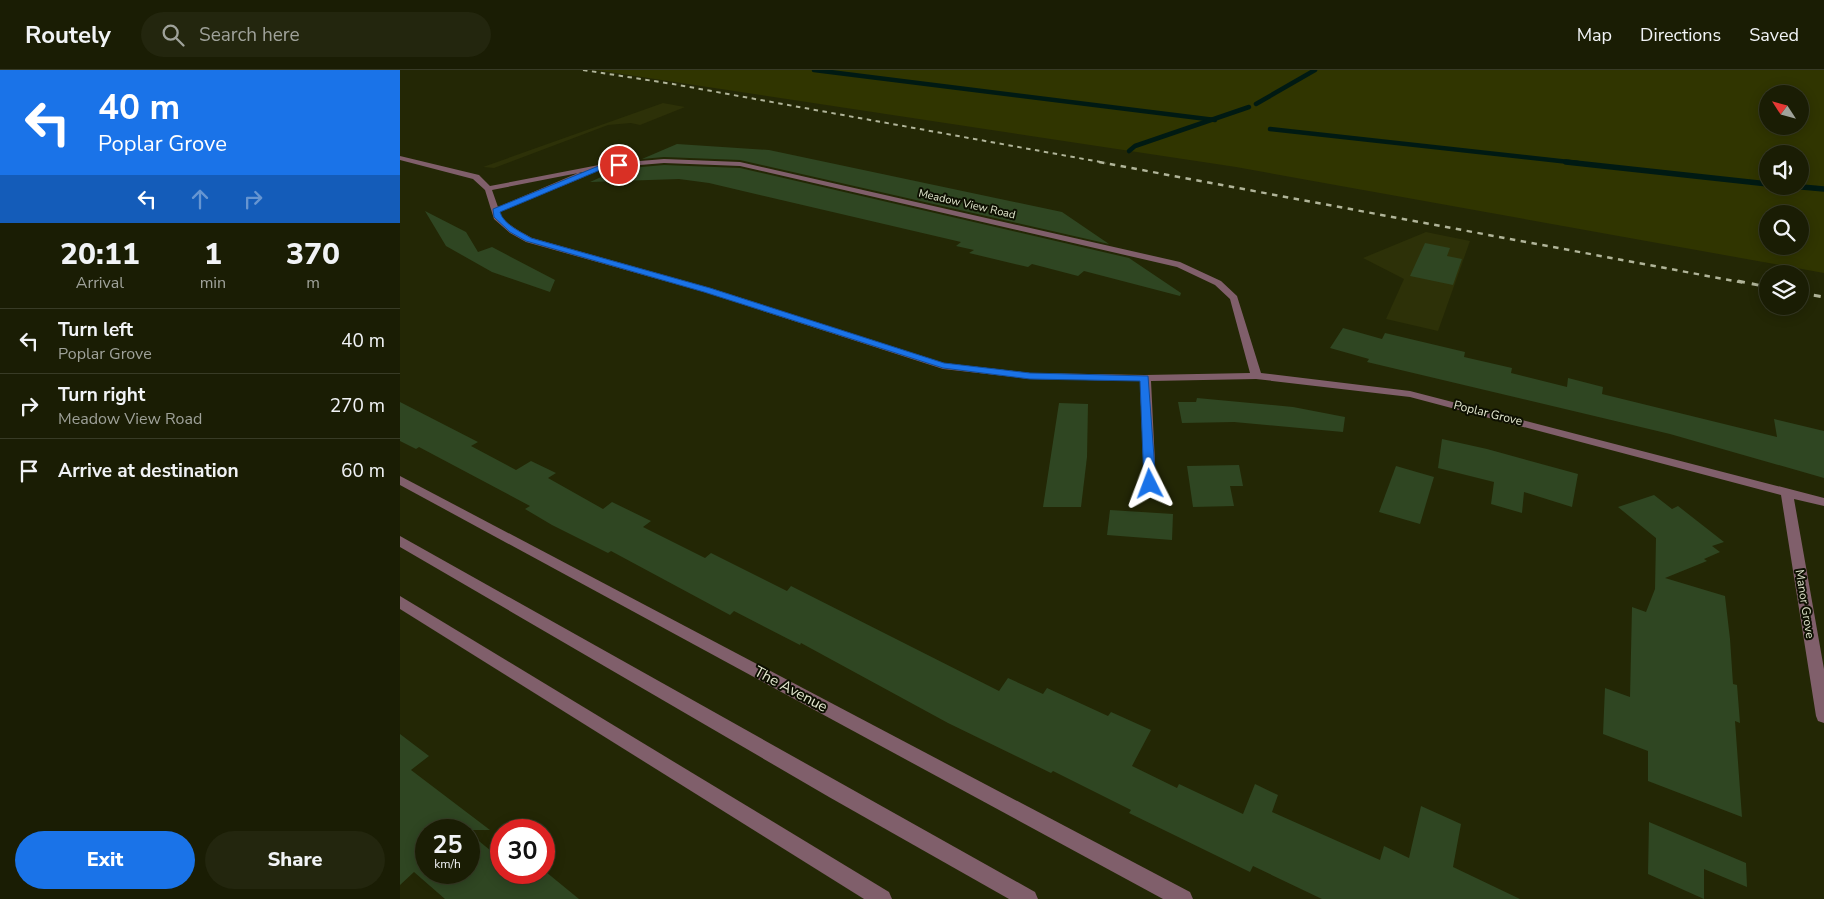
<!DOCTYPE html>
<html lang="en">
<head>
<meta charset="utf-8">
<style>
	body { margin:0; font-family:"Nunito Sans",sans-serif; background:#23260e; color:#f1f3f6; height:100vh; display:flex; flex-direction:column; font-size:19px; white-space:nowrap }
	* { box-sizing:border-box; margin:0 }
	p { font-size:16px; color:#9fa29a }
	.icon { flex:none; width:28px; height:28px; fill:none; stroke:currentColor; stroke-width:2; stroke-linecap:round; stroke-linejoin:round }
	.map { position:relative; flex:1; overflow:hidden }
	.details { display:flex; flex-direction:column; background:#1a1d04; width:400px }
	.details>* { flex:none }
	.top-card { background:#1a73e8; color:#fff; overflow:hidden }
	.needle { width:32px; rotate:306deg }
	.controls { position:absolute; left:1359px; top:15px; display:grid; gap:10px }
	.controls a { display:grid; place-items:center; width:50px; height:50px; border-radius:50%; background:#1a1d04; box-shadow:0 2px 12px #0003,0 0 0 1px #383b26; font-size:25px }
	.speed { position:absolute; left:15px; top:749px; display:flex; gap:10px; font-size:25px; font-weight:700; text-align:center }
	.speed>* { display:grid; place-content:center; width:65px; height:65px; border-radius:50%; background:#1a1d04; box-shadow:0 2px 12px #0003,0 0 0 1px #383b26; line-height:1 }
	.speed small { font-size:12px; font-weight:400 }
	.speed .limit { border:8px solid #d22; background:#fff; color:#111 }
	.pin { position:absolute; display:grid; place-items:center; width:42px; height:42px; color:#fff; margin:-21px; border:2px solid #fff; border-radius:50%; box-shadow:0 1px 5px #0007 }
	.me { position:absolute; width:55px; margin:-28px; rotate:357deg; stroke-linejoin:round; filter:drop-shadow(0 0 4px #0008) }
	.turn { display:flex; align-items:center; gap:18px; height:105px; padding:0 15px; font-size:22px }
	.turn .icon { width:65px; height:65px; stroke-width:2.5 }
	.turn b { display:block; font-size:35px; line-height:42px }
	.lanes { display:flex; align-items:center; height:48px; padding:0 15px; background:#0003; justify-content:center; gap:25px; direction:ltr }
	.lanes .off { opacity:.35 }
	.eta { display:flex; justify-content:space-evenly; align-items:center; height:85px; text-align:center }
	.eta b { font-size:30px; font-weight:800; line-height:35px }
	.action { display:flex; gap:10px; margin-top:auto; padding:10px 15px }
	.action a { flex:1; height:58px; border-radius:30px; background:#1a73e8; color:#fff; font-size:20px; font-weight:800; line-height:58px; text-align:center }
	.action a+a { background:#23260e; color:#f1f3f6 }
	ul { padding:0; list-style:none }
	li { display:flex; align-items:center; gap:15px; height:65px; padding:0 15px; border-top:1px solid #383b26 }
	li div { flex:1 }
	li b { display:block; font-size:19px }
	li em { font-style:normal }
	header { display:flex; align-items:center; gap:30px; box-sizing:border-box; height:70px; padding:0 25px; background:#1a1d04; border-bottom:1px solid #383b26 }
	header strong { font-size:24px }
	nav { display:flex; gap:28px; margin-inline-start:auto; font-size:18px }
	.search { width:350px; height:45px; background:#23260e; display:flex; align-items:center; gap:12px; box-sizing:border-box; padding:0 18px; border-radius:28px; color:#9fa29a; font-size:19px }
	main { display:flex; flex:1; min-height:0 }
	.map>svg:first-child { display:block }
	.built { fill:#2d3108 }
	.green { fill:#303500; fill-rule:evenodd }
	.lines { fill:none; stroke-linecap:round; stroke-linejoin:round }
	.stream-far1 { stroke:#001a13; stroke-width:4.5 }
	.stream { stroke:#001a13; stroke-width:5.5 }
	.building { fill:#2f4622 }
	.minor { fill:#805f6b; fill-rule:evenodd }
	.tertiary { fill:#805f6b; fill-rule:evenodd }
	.rail-far2 { stroke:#b0b499; stroke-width:2; stroke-dasharray:4.5 4.5; stroke-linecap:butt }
	.rail-far1 { stroke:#b0b499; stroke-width:2.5; stroke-dasharray:5.5 5.5; stroke-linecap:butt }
	.rail { stroke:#b0b499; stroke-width:3; stroke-dasharray:7 7; stroke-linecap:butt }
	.route { fill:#1a73e8; stroke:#114b97 }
	.labels { text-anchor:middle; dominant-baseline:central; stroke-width:4; stroke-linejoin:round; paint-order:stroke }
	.far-street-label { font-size:11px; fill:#e2e7ce; stroke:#0d0f01 }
	.street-label { font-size:12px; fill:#e2e7ce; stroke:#0d0f01 }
	.near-street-label { font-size:15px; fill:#e2e7ce; stroke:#0d0f01 }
</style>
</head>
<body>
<header>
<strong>Routely</strong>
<div class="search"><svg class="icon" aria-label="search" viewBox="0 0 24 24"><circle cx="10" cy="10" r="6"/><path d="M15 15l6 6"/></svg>Search here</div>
<nav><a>Map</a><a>Directions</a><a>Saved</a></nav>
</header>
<main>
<section class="details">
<div class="top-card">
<div class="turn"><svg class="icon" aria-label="left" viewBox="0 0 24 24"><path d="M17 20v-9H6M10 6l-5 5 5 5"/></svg><div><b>40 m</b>Poplar Grove</div></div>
<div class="lanes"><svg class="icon" aria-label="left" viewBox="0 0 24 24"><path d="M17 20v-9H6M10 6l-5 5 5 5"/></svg><svg class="icon off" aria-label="ahead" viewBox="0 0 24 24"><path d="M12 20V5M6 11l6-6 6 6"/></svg><svg class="icon off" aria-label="right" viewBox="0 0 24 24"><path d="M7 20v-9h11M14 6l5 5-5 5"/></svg></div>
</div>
<div class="eta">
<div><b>20:11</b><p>Arrival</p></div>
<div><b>1</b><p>min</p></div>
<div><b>370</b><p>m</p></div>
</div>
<ul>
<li><svg class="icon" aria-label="left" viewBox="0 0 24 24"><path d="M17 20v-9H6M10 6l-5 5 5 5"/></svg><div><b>Turn left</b><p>Poplar Grove</p></div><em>40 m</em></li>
<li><svg class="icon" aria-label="right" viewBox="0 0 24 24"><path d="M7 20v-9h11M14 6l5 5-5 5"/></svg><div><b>Turn right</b><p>Meadow View Road</p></div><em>270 m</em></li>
<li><svg class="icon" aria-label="arrive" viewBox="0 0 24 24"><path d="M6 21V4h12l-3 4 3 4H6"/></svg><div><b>Arrive at destination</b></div><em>60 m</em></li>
</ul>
<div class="action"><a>Exit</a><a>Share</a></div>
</section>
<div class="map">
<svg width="1424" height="829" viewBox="0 0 1424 829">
	<rect width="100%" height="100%" fill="#232705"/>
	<g class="built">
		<polygon points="263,33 285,37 240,55 231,53 208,55 94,98 83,97"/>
		<polygon points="1026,162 1070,171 1038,261 986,249 1004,209 963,188"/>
	</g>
	<path class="green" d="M195 0H1424V203L836 97ZM1368 24H1400V56H1368ZM1368 84H1400V116H1368ZM1368 144H1400V176H1368Z"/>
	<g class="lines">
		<g class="stream-far1">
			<polyline points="414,0 815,50"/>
			<polyline points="856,34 915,0"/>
			<polyline points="870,59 1178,93"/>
			<polyline points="729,81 735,76 849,37"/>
		</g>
		<g class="stream">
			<polyline points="1166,92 1368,114"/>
			<polyline points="1391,116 1424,119"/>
		</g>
	</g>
	<g class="building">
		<polygon points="277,74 369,80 662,142 709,174 340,90 264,87 242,89"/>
		<polygon points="264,95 340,98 729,188 781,223 780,226 684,201 678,206 632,194 628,197 569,183 574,180 556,176 561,172 309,113 279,109 190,112 219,99"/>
		<polygon points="25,141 66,162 78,182 92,177 155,210 150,222 92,202 46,176"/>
		<polygon points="1025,173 1050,178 1047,186 1062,189 1053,215 1010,206"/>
		<polygon points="943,258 982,269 985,263 1065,282 1064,287 1112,298 1111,303 1167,317 1168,308 1203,317 1202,324 1377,367 1374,349 1424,361 1424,408 1270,364 967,292 969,289 930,278"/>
		<polygon points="797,328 893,337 945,347 943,362 834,352 782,353 778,332 796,332"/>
		<polygon points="0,332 78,372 71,376 116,400 131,391 156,403 148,408 203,439 212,432 251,451 243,457 305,488 311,483 387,521 391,516 599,621 608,608 643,624 647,618 708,646 711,642 751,660 732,696 777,718 779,714 843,744 855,714 878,725 872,742 980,790 984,776 1009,788 1021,736 1061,754 1053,797 1120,829 922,829 853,796 850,802 729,743 731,740 653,701 651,703 548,653 401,573 400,575 334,541 330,545 211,481 208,483 152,455 125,439 130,436 19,377 16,379 0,371"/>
		<polygon points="659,333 688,334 687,387 681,437 643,437"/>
		<polygon points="1042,369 1087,379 1178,404 1172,437 1124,422 1122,443 1091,434 1094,412 1038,398"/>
		<polygon points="839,395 843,416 830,416 834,436 793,437 787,396"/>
		<polygon points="996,396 1034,407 1020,454 979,442"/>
		<polygon points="1254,425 1272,439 1278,436 1324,472 1312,476 1320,482 1304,489 1307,491 1265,508 1325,526 1330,569 1333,614 1337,615 1340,653 1335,651 1342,747 1248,711 1248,681 1203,664 1205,618 1230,627 1232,537 1246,542 1255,519 1256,468 1218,437"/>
		<polygon points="710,440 773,444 772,470 707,465"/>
		<polygon points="0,664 29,686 11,700 90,760 26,760 26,802 69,802 69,763 101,789 101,802 146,802 179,829 45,829 14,802 0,815"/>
		<polygon points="1249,752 1346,793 1347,817 1304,799 1304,829 1248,804"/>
	</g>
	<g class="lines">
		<g class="minor">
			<path d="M0 86 79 105 90 116 204 94 264 89 340 92 780 192 821 211 837 226 861 303 1010 321 1424 428V436L1394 429 1424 599V653L1418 651 1416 646 1381 425 1010 327 856 309 751 311 756 414 750 418 744 414 740 311 630 309 543 299 304 222 126 172 110 163 94 149 85 120 73 109 0 90ZM264 93 340 96 777 197 815 215 830 229 850 303 745 305 630 303 544 293 310 218 132 168C121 162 104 154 99 142L184 107V103H178L98 137 92 120 204 98Z"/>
			<polygon points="0,406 790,822 793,829 763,829 0,415"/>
			<polygon points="0,526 489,822 492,829 464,829 0,539"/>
		</g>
		<polygon class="tertiary" points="0,466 635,822 638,829 609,829 429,727 0,477"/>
		<polyline class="rail-far2" points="183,0 273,14 706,93"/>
		<polyline class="rail-far1" points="699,92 1345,213"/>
		<g class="rail">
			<polyline points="1338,211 1368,217"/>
			<polyline points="1400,223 1424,227"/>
		</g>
	</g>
	<path class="route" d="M221 93V96L205 98 100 142C103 154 121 162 131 168L310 218 544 293 630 303 748 306 756 414 750 418 744 414 740 311 630 309 543 298 304 222 126 171 110 162 94 147 93 139 201 95Z"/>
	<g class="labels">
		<g class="far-street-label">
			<text transform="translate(567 134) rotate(13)">Meadow View Road</text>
		</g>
		<g class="street-label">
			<text transform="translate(1088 343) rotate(14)">Poplar Grove</text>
			<text transform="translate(1405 534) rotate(81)">Manor Grove</text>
		</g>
		<g class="near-street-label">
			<text transform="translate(391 619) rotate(28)">The Avenue</text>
		</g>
	</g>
</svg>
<div class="controls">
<a><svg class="needle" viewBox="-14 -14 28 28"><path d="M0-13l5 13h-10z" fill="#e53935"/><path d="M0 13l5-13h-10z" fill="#9fa29a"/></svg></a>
<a><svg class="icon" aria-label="sound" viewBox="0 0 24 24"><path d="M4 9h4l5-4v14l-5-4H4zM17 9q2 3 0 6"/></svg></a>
<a><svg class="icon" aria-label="search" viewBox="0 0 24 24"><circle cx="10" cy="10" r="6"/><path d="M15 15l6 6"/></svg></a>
<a><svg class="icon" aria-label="layers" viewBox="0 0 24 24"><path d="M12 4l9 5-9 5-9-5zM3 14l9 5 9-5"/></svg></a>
</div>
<div class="speed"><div>25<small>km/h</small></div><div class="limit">30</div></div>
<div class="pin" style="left:219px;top:95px;background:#d93025"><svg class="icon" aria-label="arrive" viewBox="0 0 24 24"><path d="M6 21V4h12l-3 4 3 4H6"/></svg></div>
<svg class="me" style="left:750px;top:414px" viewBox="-20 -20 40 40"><path d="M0-17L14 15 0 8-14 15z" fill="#1a73e8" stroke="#fff" stroke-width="4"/></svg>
</div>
</main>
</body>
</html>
